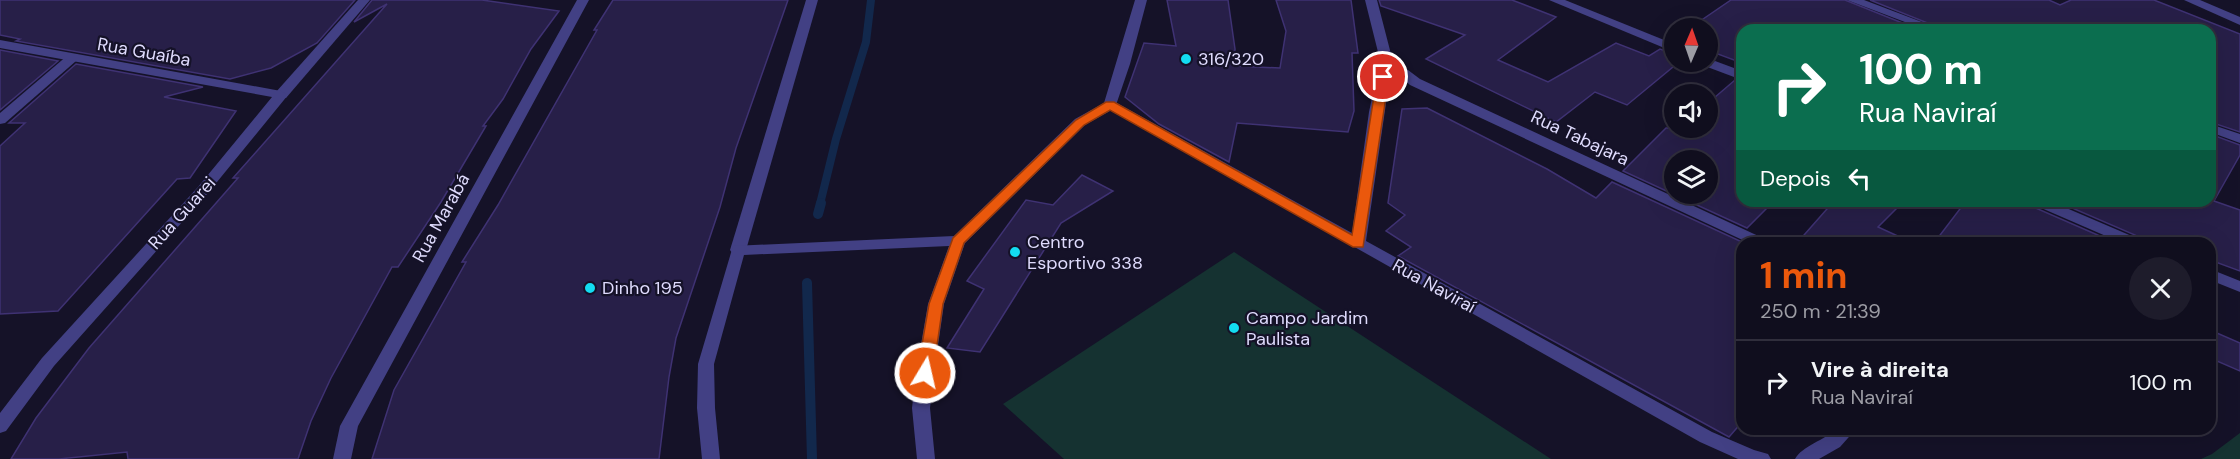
<!DOCTYPE html>
<html lang="pt">
<head>
<meta charset="utf-8">
<style>
	body { margin:0; font-family:"DM Sans",sans-serif; background:#1e1c2b; color:#f1f3f6; height:100vh; display:flex; flex-direction:column; font-size:22px; white-space:nowrap }
	* { box-sizing:border-box; margin:0 }
	p { font-size:20px; color:#9c9ca4 }
	.icon { flex:none; width:33px; height:33px; fill:none; stroke:currentColor; stroke-width:2; stroke-linecap:round; stroke-linejoin:round }
	.map { position:relative; flex:1; overflow:hidden }
	.drawer { position:absolute; left:1736px; top:237px; width:480px; height:198px; display:flex; flex-direction:column; background:#100e1e; border-radius:18px; box-shadow:0 6px 24px #0002,0 0 0 2px #302e3c }
	.drawer>* { flex:none }
	.guide { position:absolute; left:1736px; top:24px; width:480px; height:183px; border-radius:18px; box-shadow:0 6px 24px #0002,0 0 0 2px #302e3c; background:#0b6e4f; color:#fff; overflow:hidden }
	.needle { width:39px; rotate:2deg }
	.fabs { position:absolute; left:1664px; top:18px; display:grid; gap:12px }
	.fabs a { display:grid; place-items:center; width:54px; height:54px; border-radius:50%; background:#100e1e; box-shadow:0 6px 24px #0002,0 0 0 2px #302e3c; font-size:30px }
	.pin { position:absolute; display:grid; place-items:center; width:51px; height:51px; color:#fff; margin:-26px; border:3px solid #fff; border-radius:50%; box-shadow:0 2px 6px #0007 }
	.me { position:absolute; width:66px; margin:-33px; rotate:9deg; stroke-linejoin:round; filter:drop-shadow(0 0 4px #0008) }
	.turn { display:flex; align-items:center; gap:21px; height:126px; padding:0 24px; font-size:27px }
	.turn .icon { width:78px; height:78px; stroke-width:2.5 }
	.turn b { display:block; font-size:42px; line-height:51px }
	.then { display:flex; align-items:center; height:57px; padding:0 24px; background:#0003; gap:12px; font-size:22px }
	.round { display:grid; place-items:center; flex:none; width:63px; height:63px; border-radius:32px; background:#1e1c2b }
	.overview { display:flex; align-items:center; justify-content:space-between; height:102px; padding:0 24px }
	h1 { font-size:36px; font-weight:700; line-height:45px; color:#ea580c }
	ul { padding:0; list-style:none }
	li { display:flex; align-items:center; gap:18px; height:84px; padding:0 24px; border-top:2px solid #302e3c }
	li div { flex:1 }
	li b { display:block; font-size:22px }
	li em { font-style:normal }
	.map>svg:first-child { display:block }
	.green { fill:#153231 }
	.lines { fill:none; stroke-linecap:round; stroke-linejoin:round }
	.stream-far1 { stroke:#12284c; stroke-width:8 }
	.stream { stroke:#12284c; stroke-width:10 }
	.building { fill:#271f48; stroke:#3f3273; stroke-width:1.5; fill-rule:evenodd }
	.minor { fill:#424084; fill-rule:evenodd }
	.tertiary { fill:#424084; fill-rule:evenodd }
	.route { fill:#ea580c; stroke:#983908; stroke-width:1.5 }
	.poi-dot { fill:#13dcf1; stroke:#151228; stroke-width:2 }
	.labels { text-anchor:middle; dominant-baseline:central; stroke-width:4.5; stroke-linejoin:round; paint-order:stroke }
	.street-label { font-size:18px; fill:#dfdbfd; stroke:#151228 }
	.poi-label { font-size:18px; fill:#dfdbfd; stroke:#151228; text-anchor:start }
</style>
</head>
<body>
<div class="map">
<svg width="2240" height="459" viewBox="0 0 2240 459">
	<rect width="100%" height="100%" fill="#151228"/>
	<g class="green">
		<polygon points="1234,252 1551,459 1064,459 1003,404"/>
		<polygon points="2240,433 2240,459 2201,459 2212,454"/>
	</g>
	<g class="lines">
		<polyline class="stream-far1" points="820,204 836,139 866,42 871,0"/>
		<g class="stream">
			<polyline points="818,214 821,203"/>
			<polyline points="807,283 812,459"/>
		</g>
	</g>
	<g class="building">
		<polygon points="0,0 355,0 317,43 271,68 230,79 16,41 20,39 0,35"/>
		<polygon points="372,0 482,0 559,11 531,49 503,99 483,126 486,126 441,202 398,267 392,267 331,378 311,421 298,459 128,459 127,452 59,459 11,459 36,418 89,348 238,178 233,178 387,4 354,22"/>
		<polygon points="613,0 788,0 736,148 720,207 676,338 669,377 659,459 372,459 394,390 466,262 462,262 498,205 597,30 594,30"/>
		<polygon points="1167,0 1228,0 1235,49 1234,66 1280,68 1286,31 1276,0 1351,0 1358,53 1352,53 1354,111 1348,132 1237,123 1229,162 1159,124 1125,97 1144,43 1176,46"/>
		<polygon points="1379,0 1512,0 1556,17 1498,60 1548,82 1616,43 1649,56 1660,49 1674,54 1674,62 1679,62 1627,105 1595,92 1556,122 1426,59 1465,35 1381,6"/>
		<polygon points="1731,0 1845,0 1920,30 1742,30 1742,63 1707,50 1707,28 1690,28"/>
		<polygon points="1870,0 2049,0 2060,5 2071,0 2154,0 2240,34 2240,132 2210,122 2210,30 1945,30"/>
		<polygon points="0,50 58,61 0,110"/>
		<polygon points="76,64 203,87 164,97 236,111 190,178 177,179 58,311 0,314 0,146 25,123 9,123"/>
		<path d="M1735 80 1742 82V201H1774L1747 228 1623 171 1666 128H1707V104ZM1674 160H1707V194H1674Z"/>
		<polygon points="1427,108 1547,169 1596,198 1612,182 1742,242 1742,422 1729,437 1398,256 1411,247 1386,231 1405,215 1388,203 1402,109"/>
		<polygon points="2210,134 2240,145 2240,155 2214,201 2240,210 2240,271 2210,260 2210,243 2146,243 2142,238 2056,201 2210,201"/>
		<polygon points="1082,175 1113,191 1061,223 980,352 947,348 984,289 967,281 1026,200 1053,205"/>
		<polygon points="1834,201 1904,201 1878,227 1913,243 1797,243"/>
		<polygon points="1966,201 2028,201 2031,206 2116,243 1934,243"/>
		<polygon points="2210,330 2240,343 2240,371 2210,358"/>
	</g>
	<g class="lines">
		<g class="minor">
			<polygon points="358,0 370,0 286,98 276,98 274,95 276,92"/>
			<polygon points="577,0 589,0 358,426 351,459 333,459 340,426"/>
			<polygon points="806,0 818,0 746,250 738,255 733,254 730,250"/>
			<polygon points="1365,0 1377,0 1392,58 1420,79 1767,240 1770,243 1749,243 1410,85 1391,69 1366,241 1712,432 1754,450 1768,454 1771,459 1738,459 1700,442 1103,105 1110,101 1115,102 1352,233 1369,112 1380,60"/>
			<polygon points="1549,0 1565,0 1674,44 1674,52"/>
			<polygon points="1847,0 1864,0 1943,30 1926,30"/>
			<polygon points="2184,0 2200,0 2240,17 2240,25"/>
			<polygon points="72,54 76,55 78,58 76,61 5,123 0,124 0,113 68,55"/>
			<polygon points="1707,58 1742,71 1742,80 1702,65 1700,62 1707,62"/>
			<polygon points="2210,124 2240,134 2240,143 2210,132"/>
			<polygon points="2030,201 2050,201 2141,240 2144,243 2122,243 2032,204"/>
			<polygon points="2210,269 2240,281 2240,292 2210,280"/>
			<path d="M1836 429H1856L1840 447 1819 459H1795C1802 446 1825 440 1836 429Z"/>
		</g>
		<g class="tertiary">
			<polygon points="1135,0 1147,0 1130,64 1115,108 1085,125 965,243 944,304 934,373 930,408 935,459 917,459 912,408 916,373 928,304 949,246 744,255 714,364 715,408 720,459 702,459 697,408 698,364 733,246 954,236 1075,119 1104,103"/>
			<polygon points="0,40 281,91 288,95 208,193 54,366 6,431 0,433 0,413 42,358 198,187 272,97 0,48"/>
		</g>
	</g>
	<polygon class="route" points="1383,74 1389,77 1363,247 1353,247 1110,110 1084,125 964,243 943,304 933,373 930,377 919,377 917,373 929,304 953,238 1076,120 1106,102 1114,102 1352,235 1377,77"/>
	<g class="poi-dot">
		<circle cx="1186" cy="59" r="6"/>
		<circle cx="1015" cy="252" r="6"/>
		<circle cx="590" cy="288" r="6"/>
		<circle cx="1234" cy="328" r="6"/>
	</g>
	<g class="labels">
		<g class="street-label">
			<text transform="translate(144 52) rotate(10)">Rua Guaíba</text>
			<text transform="translate(1580 138) rotate(25)">Rua Tabajara</text>
			<text transform="translate(182 213) rotate(-48)">Rua Guarei</text>
			<text transform="translate(441 218) rotate(-61)">Rua Marabá</text>
			<text transform="translate(1434 286) rotate(29)">Rua Naviraí</text>
		</g>
		<g class="poi-label">
			<text x="1198" y="59">316/320</text>
			<text x="1027" y="242">Centro<tspan x="1027" dy="21">Esportivo 338</tspan></text>
			<text x="602" y="288">Dinho 195</text>
			<text x="1246" y="318">Campo Jardim<tspan x="1246" dy="21">Paulista</tspan></text>
		</g>
	</g>
</svg>
<div class="fabs">
<a><svg class="needle" viewBox="-14 -14 28 28"><path d="M0-13l5 13h-10z" fill="#e53935"/><path d="M0 13l5-13h-10z" fill="#9c9ca4"/></svg></a>
<a><svg class="icon" aria-label="sound" viewBox="0 0 24 24"><path d="M4 9h4l5-4v14l-5-4H4zM17 9q2 3 0 6"/></svg></a>
<a><svg class="icon" aria-label="layers" viewBox="0 0 24 24"><path d="M12 4l9 5-9 5-9-5zM3 14l9 5 9-5"/></svg></a>
</div>
<div class="pin" style="left:1383px;top:77px;background:#d93025"><svg class="icon" aria-label="arrive" viewBox="0 0 24 24"><path d="M6 21V4h12l-3 4 3 4H6"/></svg></div>
<svg class="me" style="left:925px;top:373px" viewBox="-20 -20 40 40"><circle r="17" fill="#ea580c" stroke="#fff" stroke-width="3"/><path d="M0-11L8 9 0 5-8 9z" fill="#fff"/></svg>
<div class="guide">
<div class="turn"><svg class="icon" aria-label="right" viewBox="0 0 24 24"><path d="M7 20v-9h11M14 6l5 5-5 5"/></svg><div><b>100 m</b>Rua Naviraí</div></div>
<div class="then">Depois<svg class="icon" aria-label="left" viewBox="0 0 24 24"><path d="M17 20v-9H6M10 6l-5 5 5 5"/></svg></div>
</div>
<section class="drawer">
<div class="overview"><div><h1>1 min</h1><p>250 m · 21:39</p></div><a class="round"><svg class="icon" aria-label="close" viewBox="0 0 24 24"><path d="M6 6l12 12M18 6L6 18"/></svg></a></div>
<ul>
<li><svg class="icon" aria-label="right" viewBox="0 0 24 24"><path d="M7 20v-9h11M14 6l5 5-5 5"/></svg><div><b>Vire à direita</b><p>Rua Naviraí</p></div><em>100 m</em></li>
</ul>
</section>
</div>
</body>
</html>
